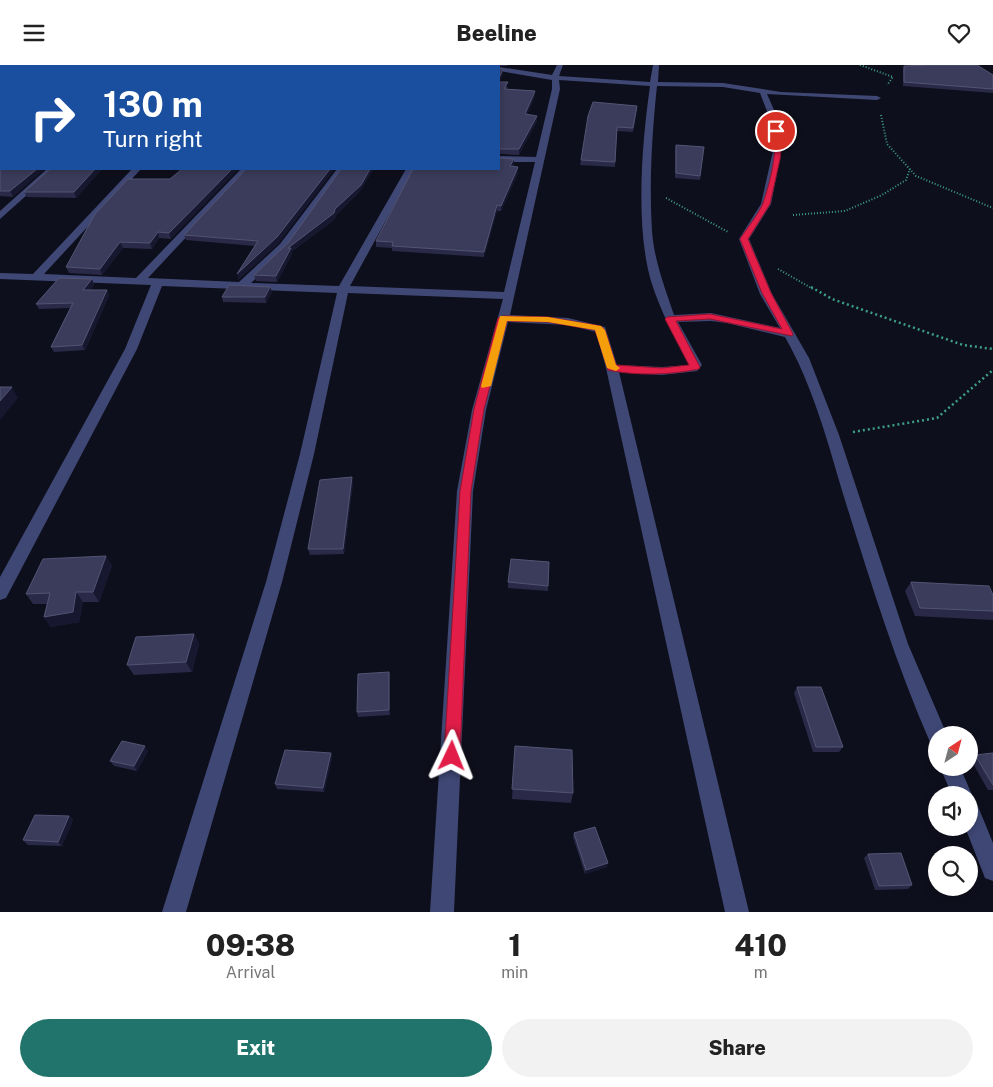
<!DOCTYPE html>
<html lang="en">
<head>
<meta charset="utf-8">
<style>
	body { margin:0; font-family:"Public Sans",sans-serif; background:#f2f2f2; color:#222; height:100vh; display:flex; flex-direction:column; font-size:19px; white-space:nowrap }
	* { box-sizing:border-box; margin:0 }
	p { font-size:16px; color:#767676 }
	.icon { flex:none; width:28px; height:28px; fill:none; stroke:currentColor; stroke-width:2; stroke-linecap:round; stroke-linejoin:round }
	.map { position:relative; height:847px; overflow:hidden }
	.side { display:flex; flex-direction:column; background:#fff; flex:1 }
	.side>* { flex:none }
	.banner { position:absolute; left:0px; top:0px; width:500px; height:105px; box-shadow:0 2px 8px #0003; background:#1a4fa0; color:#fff; overflow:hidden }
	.needle { width:32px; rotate:36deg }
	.fabs { position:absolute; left:928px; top:661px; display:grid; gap:10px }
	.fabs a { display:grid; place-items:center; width:50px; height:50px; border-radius:50%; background:#fff; box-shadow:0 2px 8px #0003; font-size:25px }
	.pin { position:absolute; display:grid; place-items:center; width:42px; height:42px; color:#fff; margin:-21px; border:2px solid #fff; border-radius:50%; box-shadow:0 1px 5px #0007 }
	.me { position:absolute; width:55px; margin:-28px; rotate:2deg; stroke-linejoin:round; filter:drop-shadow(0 0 4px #0008) }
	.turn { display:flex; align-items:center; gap:18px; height:105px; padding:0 20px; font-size:22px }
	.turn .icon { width:65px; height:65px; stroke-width:2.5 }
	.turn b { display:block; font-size:35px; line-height:42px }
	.eta { display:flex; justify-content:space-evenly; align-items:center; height:85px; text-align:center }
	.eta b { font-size:30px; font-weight:800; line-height:35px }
	.action { display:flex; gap:10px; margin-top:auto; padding:10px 20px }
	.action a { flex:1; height:58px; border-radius:30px; background:#20746b; color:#fff; font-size:20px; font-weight:800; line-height:58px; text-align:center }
	.action a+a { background:#f2f2f2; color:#222 }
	header { display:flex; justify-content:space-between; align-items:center; height:65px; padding:0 20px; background:#fff; font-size:22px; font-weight:800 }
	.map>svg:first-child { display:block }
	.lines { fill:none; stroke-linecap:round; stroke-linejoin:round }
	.path-far1 { stroke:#3ca086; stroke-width:2; stroke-dasharray:1 2; stroke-linecap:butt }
	.path { stroke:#3ca086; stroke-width:2.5; stroke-dasharray:2 3; stroke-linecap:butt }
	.minor { fill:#3f4875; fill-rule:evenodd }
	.wall { fill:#2a2a48 }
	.shaded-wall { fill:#17172f }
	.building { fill:#3b3c5b; stroke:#535474 }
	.route { fill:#e11d48; stroke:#92132f }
	.slow { fill:#f59e0b }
</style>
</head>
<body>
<header><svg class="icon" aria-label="menu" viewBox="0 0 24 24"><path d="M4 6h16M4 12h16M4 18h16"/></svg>Beeline<svg class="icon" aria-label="heart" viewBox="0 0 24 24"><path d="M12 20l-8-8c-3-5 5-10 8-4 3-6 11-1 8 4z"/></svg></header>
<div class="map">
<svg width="993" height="847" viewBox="0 0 993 847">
	<rect width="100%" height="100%" fill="#0e0f1c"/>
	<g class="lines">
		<g class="path-far1">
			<polyline points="860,0 893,12 887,20"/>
			<polyline points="881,50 887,79 916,111 993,143"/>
			<polyline points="666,133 728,167"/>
			<polyline points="793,150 845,146 882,130 906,115 910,104"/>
			<polyline points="778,204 813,224"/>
		</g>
		<g class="path">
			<polyline points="811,222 832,234 963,280 993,284"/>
			<polyline points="853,367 937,353 993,305"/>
		</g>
		<g class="minor">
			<path d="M557 0H563L559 11 650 17 653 0H659L658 17 723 18 781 27 877 31 881 33 877 35 767 29 778 54 783 77 771 139 749 174 772 229 809 293 839 370 908 579 947 670H936V679L930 677C895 597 870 515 844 432 828 378 813 321 785 272L727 258 711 256 678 257 702 300 697 306 662 310 619 307 749 847H725L606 303 596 267 568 260 508 257 486 345 473 426 454 847H430L457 426 472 345 503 234 348 228 314 389 282 517 186 847H162L266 517 300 389 337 228 162 221 137 284 6 533 0 535V512L125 284 151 220 0 214V208L33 209 132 104H141L44 209 136 213 241 104H250L148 213 239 217 280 179 337 104H345L288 183 251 218 339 221 406 104H414L350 221 504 227 535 97H499V91L536 92 552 24V15L499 6V2L552 10ZM559 15 650 21C642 77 635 161 651 216 660 246 675 272 689 300L662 302 617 300 605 262 568 253 510 250 560 24ZM657 21 723 22 760 28 770 54 775 77 761 139 739 174 760 229 780 263 711 248 674 250C665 223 654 195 652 166 649 118 652 68 657 21Z"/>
			<polygon points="47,104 56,104 0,154 0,146"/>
			<polygon points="940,702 960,702 972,730 970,737 977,739 993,778 993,816 985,813 965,762 969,762 969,730 952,730"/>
		</g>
	</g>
	<g class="wall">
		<polygon points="0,0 507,0 507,1 1,1 13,132 0,131"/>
		<polygon points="904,1 993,10 993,28 903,21 903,5"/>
		<polygon points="499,3 503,9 499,17 508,22 507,24 535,26 535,31 527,50 537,56 519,90 499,89"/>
		<polygon points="637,41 633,67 617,66 615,102 580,100 581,95"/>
		<polygon points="676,80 704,82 700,115 675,113 675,85"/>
		<polygon points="514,99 513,102 518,108 501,146 497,146 484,192 392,186 392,183 376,182 376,176"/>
		<polygon points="102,104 76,133 27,132 24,127"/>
		<polygon points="170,114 171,174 159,173 152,184 123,183 102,210 69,208 66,202"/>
		<polygon points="361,125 336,150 335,154 291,187 292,189 277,217 256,216 254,210 288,178"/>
		<polygon points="184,170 279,178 238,215 255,181 186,175"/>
		<polygon points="92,214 94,220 90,225 107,225 109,231 85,285 54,287 51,282 70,243 39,244 36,239"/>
		<polygon points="272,227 266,238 223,237 222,232"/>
		<polygon points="353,418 344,489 310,490 308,484"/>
		<polygon points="106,491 112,501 99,537 83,537 79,557 51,562 44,552 47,539 33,539 26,529"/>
		<polygon points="549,497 548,526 508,523 508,517"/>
		<polygon points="911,517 993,530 993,555 915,551 905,526"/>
		<polygon points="194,569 199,579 192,607 134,610 127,600"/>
		<polygon points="389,607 390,612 390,650 358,652 357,647"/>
		<polygon points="797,622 843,682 839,687 813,687 794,628"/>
		<polygon points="515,681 573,728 571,738 512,734"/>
		<polygon points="148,686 137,706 114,701 110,696"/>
		<polygon points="331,688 332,693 324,727 277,724 275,719"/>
		<polygon points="993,688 993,725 988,725 971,695 975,690"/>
		<polygon points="69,751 73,755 62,781 28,780 23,775"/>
		<polygon points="574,768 607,802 585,809 573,772"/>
		<polygon points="868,789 912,820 908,824 875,825 864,793"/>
	</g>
	<g class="shaded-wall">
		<polygon points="503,4 503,9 499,18 499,13"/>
		<polygon points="535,26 535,31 525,54 525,49"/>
		<polygon points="537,51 537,56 519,90 519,84"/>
		<polygon points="514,94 514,99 510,107 510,101"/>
		<polygon points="518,102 518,108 501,146 501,141"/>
		<polygon points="37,104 45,104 13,132 10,126"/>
		<polygon points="95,104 102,104 76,133 74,127"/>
		<polygon points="232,104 239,104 171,174 169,168"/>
		<polygon points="330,104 335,104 279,178 238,215 237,209"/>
		<polygon points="370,104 374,104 361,125 336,150 335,154 291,187 292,189 277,217 276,211 288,183 335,144"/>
		<polygon points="497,140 497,146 484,192 484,187"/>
		<polygon points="158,167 159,173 152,184 150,178"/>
		<polygon points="120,177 123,183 102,210 100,204"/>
		<polygon points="92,214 94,220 86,231 83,225"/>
		<polygon points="270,222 272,227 266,238 265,232"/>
		<polygon points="107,225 109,231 85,285 82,280"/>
		<polygon points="12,322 18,333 0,355 0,336"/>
		<polygon points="352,412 353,418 344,489 343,484"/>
		<polygon points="106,491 112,501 99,537 93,527"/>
		<polygon points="76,527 83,537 79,557 51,562 44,552"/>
		<polygon points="194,569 199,579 192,607 186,597"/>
		<polygon points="389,607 390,612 390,650 389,645"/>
		<polygon points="145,681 148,686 137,706 134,701"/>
		<polygon points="331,688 332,693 324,727 323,723"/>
		<polygon points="69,751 73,755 62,781 58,777"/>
		<polygon points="608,798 607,802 585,809 586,805"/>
	</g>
	<g class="building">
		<polygon points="0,0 498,0 498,1 1,1 1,104 37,104 10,126 0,126"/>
		<polygon points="931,0 977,0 993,10 993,24 904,17 904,1"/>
		<polygon points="499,3 503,4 499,13"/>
		<polygon points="499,17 508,17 504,24 535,26 525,49 537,51 519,84 499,84"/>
		<polygon points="593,37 637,41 633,63 617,62 615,97 581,95 588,51"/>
		<polygon points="676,80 704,82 700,111 676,108"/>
		<polygon points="499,93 514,94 510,101 518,102 501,141 497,140 484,187 392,181 393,177 376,176 413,104 499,104"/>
		<polygon points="50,104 95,104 74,127 24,127"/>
		<polygon points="182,104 232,104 169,168 158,167 150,178 120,177 100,204 66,202 95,149 128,114 170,114"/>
		<polygon points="246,104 330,104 277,172 237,209 258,176 184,170"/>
		<polygon points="341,104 370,104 361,120 335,144 334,148 288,183 291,183 276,211 254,210 288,178"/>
		<polygon points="59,213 92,214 83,225 107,225 82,280 51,282 73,238 36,239"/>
		<polygon points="229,220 270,222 265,232 222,232"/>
		<polygon points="0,322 12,322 0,336"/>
		<polygon points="352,412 343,484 308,484 320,415"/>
		<polygon points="106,491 93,527 76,527 73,547 44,552 50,528 26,529 43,494"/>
		<polygon points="511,494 549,497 548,521 508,517"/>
		<polygon points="911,517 989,521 993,530 993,546 920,543"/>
		<polygon points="194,569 186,597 127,600 136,572"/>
		<polygon points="389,607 389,645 357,647 358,609"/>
		<polygon points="797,622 821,622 843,682 816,682"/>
		<polygon points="122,676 145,681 134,701 110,696"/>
		<polygon points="515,681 572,685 573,728 512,724"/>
		<polygon points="285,685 331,688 323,723 275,719"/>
		<polygon points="993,688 993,720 975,690"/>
		<polygon points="35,750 69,751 58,777 23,775"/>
		<polygon points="595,762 608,798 586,805 574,768"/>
		<polygon points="901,788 912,820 879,821 868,789"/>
	</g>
	<path class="route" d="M776 64 779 66 782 77 780 94 770 139 748 174 771 228 793 269 792 271 710 254 676 256 700 302 699 304C671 310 636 311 608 305L595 265 548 257 507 256 484 344 471 426 460 691 458 696 452 698 447 696 444 691 460 426 474 344 498 253 503 251 548 252 601 261 605 265 616 300 662 303 689 300 665 254 667 252 710 249 782 264 762 228 740 174C747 163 758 150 763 138 770 117 778 88 773 66Z"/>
	<polygon class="slow" points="500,251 548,252 601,261 605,265 616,300 620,303 616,306 607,303 595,265 548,257 507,256 491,321 482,323 481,321"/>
</svg>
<div class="fabs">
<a><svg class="needle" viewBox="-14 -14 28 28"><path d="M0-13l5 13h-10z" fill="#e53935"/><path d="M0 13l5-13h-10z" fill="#767676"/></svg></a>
<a><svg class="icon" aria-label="sound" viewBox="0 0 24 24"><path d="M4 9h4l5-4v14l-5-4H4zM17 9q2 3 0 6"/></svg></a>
<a><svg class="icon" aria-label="search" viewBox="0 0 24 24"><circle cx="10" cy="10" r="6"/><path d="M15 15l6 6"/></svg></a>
</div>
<div class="pin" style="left:776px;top:66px;background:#d93025"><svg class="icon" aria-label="arrive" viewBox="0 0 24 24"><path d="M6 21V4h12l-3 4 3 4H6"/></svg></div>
<svg class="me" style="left:452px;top:691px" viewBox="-20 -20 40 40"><path d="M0-17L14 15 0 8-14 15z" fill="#e11d48" stroke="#fff" stroke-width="4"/></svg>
<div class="banner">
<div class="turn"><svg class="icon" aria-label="right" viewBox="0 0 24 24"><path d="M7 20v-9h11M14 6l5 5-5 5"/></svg><div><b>130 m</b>Turn right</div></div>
</div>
</div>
<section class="side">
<div class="eta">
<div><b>09:38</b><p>Arrival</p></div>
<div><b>1</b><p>min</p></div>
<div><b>410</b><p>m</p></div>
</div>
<div class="action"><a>Exit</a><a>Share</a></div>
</section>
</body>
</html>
